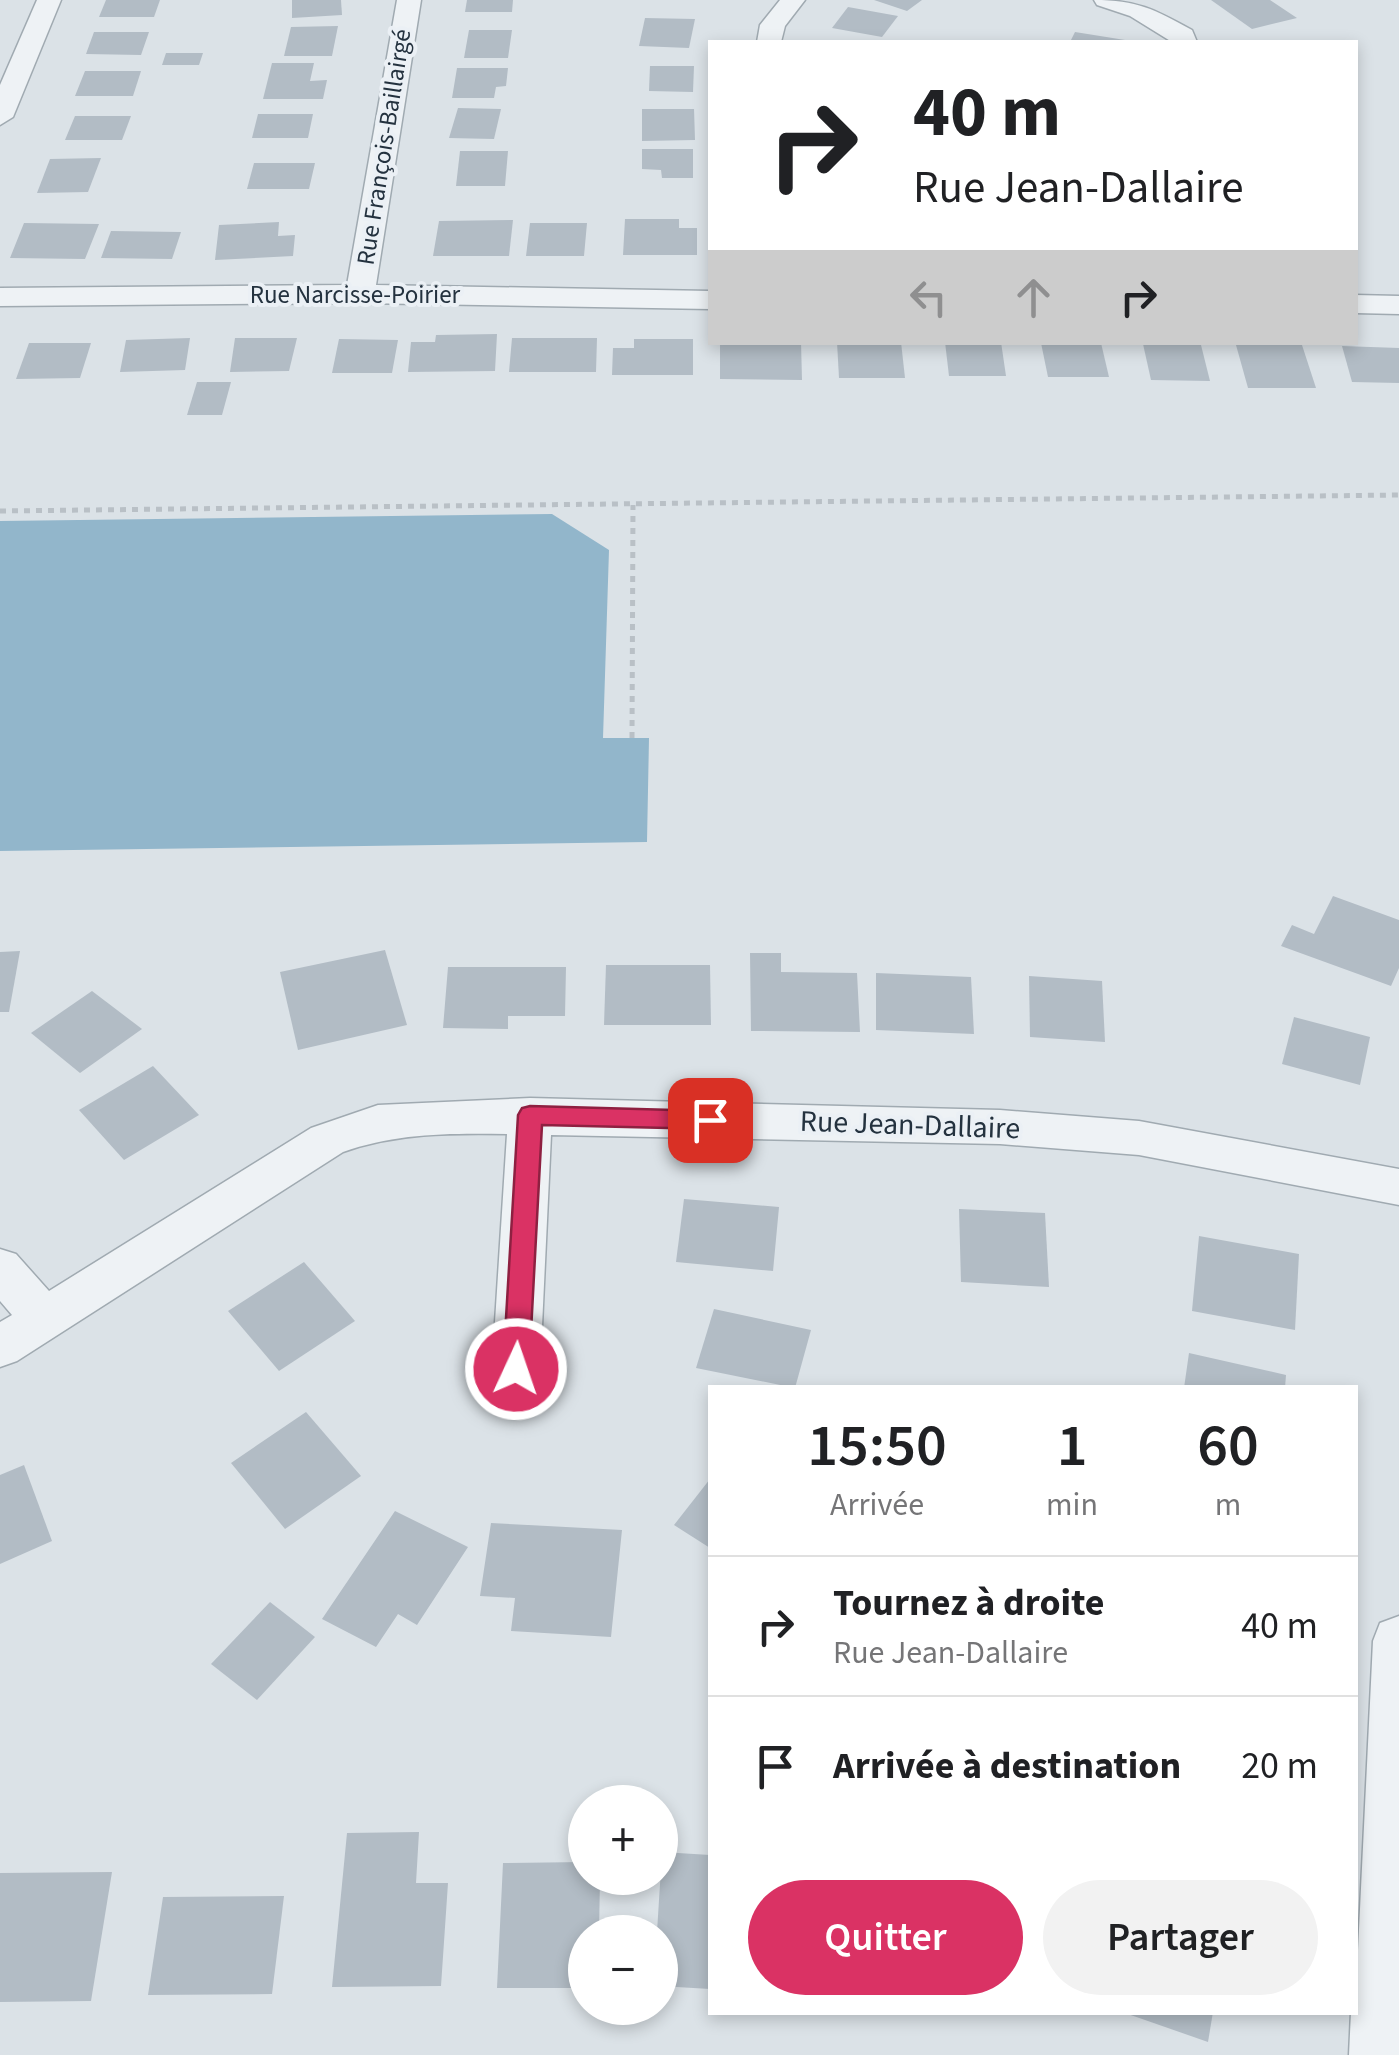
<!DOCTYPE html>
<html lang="fr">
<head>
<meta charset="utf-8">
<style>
	body { margin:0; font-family:"Source Sans 3",sans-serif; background:#f2f2f2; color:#202124; height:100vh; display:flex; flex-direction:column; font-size:38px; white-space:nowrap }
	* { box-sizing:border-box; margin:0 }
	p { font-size:32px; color:#757577 }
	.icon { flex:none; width:55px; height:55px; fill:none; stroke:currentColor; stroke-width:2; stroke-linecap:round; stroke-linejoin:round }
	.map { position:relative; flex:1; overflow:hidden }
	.panel { position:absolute; left:708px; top:1385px; width:650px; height:630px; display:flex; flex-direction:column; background:#fff; border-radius:0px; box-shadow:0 5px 15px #0003 }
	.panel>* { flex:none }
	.banner { position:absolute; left:708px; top:40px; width:650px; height:305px; border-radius:0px; box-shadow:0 5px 15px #0003; background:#fff; color:#202124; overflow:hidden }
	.tools { position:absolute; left:568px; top:1785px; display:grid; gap:20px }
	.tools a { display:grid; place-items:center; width:110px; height:110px; border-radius:50%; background:#fff; box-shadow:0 5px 15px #0003; font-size:50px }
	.pin { position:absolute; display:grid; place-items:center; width:85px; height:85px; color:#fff; margin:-42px; border-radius:20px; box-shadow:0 5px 15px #0006 }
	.me { position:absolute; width:110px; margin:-55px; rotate:3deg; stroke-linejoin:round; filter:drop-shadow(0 0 8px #0008) }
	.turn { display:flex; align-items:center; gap:35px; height:210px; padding:0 40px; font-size:45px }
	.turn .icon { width:130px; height:130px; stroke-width:2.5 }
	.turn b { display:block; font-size:70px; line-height:85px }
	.lanes { display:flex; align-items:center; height:95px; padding:0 40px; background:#0003; justify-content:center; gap:50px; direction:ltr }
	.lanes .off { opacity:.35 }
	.eta { display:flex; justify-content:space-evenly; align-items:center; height:170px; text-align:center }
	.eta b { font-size:60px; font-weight:600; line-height:70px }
	.primary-button { display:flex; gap:20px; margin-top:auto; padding:20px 40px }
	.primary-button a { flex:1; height:115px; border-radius:60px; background:#da3264; color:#fff; font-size:40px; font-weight:600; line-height:115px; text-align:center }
	.primary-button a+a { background:#f2f2f2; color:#202124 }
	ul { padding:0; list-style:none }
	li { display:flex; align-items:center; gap:30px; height:140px; padding:0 40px; border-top:2px solid #e0e0e0 }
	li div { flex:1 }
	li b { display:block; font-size:38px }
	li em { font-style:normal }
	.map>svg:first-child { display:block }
	.water { fill:#92b6cb }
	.building { fill:#b2bcc5 }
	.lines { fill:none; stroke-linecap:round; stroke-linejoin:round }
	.minor-casing { stroke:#a0aab1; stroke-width:3 }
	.path { stroke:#b9c0c6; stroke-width:5; stroke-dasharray:6 6; stroke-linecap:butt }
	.minor { fill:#eef2f5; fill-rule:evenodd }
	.route { fill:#da3264; stroke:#8e2041; stroke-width:2.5 }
	.labels { text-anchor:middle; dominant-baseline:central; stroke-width:8; stroke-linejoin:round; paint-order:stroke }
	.far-street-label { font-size:25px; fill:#24323f; stroke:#ebf0f5 }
	.street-label { font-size:30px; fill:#24323f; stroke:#ebf0f5 }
</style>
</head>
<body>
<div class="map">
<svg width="1399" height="2055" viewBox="0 0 1399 2055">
	<rect width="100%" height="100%" fill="#dbe2e7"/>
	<polygon class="water" points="552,514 609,550 603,738 649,738 647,842 0,851 0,521"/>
	<g class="building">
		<polygon points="106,0 160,0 154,17 99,17"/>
		<polygon points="292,0 341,0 342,15 292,18"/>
		<polygon points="467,0 513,0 512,12 465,12"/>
		<polygon points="874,0 922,0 907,11"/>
		<polygon points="1211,0 1270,0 1297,18 1252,29"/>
		<polygon points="848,7 898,16 882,37 832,28"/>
		<polygon points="645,18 695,19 689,48 639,46"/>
		<polygon points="338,26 332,56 284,56 291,27"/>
		<polygon points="469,30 512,30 508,58 464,58"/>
		<polygon points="94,32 149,32 141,55 86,54"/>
		<polygon points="1075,32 1125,40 1125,42 1070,42"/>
		<polygon points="166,53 203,53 199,65 162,65"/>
		<polygon points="272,63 314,63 310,81 327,80 323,99 263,99"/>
		<polygon points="650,66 694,66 693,92 649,91"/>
		<polygon points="457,68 508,68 506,86 496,87 494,98 452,98"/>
		<polygon points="85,71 141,71 133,96 75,96"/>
		<polygon points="458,108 501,109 494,139 449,138"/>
		<polygon points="642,109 694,109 695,140 642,141"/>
		<polygon points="258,114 313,114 308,138 252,138"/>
		<polygon points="75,116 131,116 122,140 65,140"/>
		<polygon points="642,149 693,149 693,178 662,178 661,170 642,169"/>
		<polygon points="460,151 508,151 505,186 456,186"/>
		<polygon points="101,158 88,192 37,193 50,159"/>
		<polygon points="254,163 315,163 309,189 247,189"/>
		<polygon points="625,219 679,219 679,228 697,228 697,255 623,255"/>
		<polygon points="513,220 509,256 433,256 439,221"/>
		<polygon points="279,222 278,236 295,235 293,256 215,260 219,225"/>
		<polygon points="24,223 99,224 85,259 10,258"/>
		<polygon points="530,223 587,223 584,256 526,256"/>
		<polygon points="111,231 181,232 172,259 101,258"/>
		<polygon points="497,334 495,371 408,372 411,342 435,342 436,335"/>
		<polygon points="190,338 185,370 120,372 126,340"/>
		<polygon points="235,338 297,338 289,371 230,372"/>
		<polygon points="512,338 597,338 596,372 509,372"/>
		<polygon points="339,339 398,340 392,373 332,373"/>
		<polygon points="634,339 693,339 693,375 612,375 613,348 634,348"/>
		<polygon points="720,342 801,342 802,380 720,379"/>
		<polygon points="837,342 901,342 905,378 839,378"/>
		<polygon points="945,342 1001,342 1006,376 949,376"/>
		<polygon points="29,343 91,343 80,378 16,379"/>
		<polygon points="1041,343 1101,343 1109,377 1048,377"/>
		<polygon points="1143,344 1201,345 1210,381 1151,380"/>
		<polygon points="1236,345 1302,345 1316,388 1248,388"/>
		<polygon points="1342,346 1399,348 1399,383 1352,382"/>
		<polygon points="197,382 231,382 222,415 187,415"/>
		<polygon points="1333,896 1399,920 1399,968 1391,986 1281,946 1292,925 1314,934"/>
		<polygon points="385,950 407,1025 298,1050 280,972"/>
		<polygon points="20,951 9,1012 0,1012 0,952"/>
		<polygon points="750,953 781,953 781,972 857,973 860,1032 751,1031"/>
		<polygon points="606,965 710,965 711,1025 604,1025"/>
		<polygon points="448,967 566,967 565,1016 508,1016 508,1029 443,1028"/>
		<polygon points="876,973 971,977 974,1034 876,1030"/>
		<polygon points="1029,976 1102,981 1105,1042 1030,1037"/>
		<polygon points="92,991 142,1029 80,1073 31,1033"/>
		<polygon points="1294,1017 1370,1037 1360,1085 1282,1064"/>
		<polygon points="153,1066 199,1115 124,1160 79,1110"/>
		<polygon points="684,1199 779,1207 773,1271 676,1262"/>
		<polygon points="959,1209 1045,1213 1049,1287 961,1282"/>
		<polygon points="1199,1236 1299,1254 1295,1330 1192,1311"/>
		<polygon points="304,1262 355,1321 279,1371 228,1311"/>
		<polygon points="714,1309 811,1330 795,1388 696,1368"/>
		<polygon points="1189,1353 1286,1375 1285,1388 1184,1388"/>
		<polygon points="306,1412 361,1476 285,1529 231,1463"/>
		<polygon points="24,1465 52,1541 0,1564 0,1475"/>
		<polygon points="710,1479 710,1548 674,1525"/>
		<polygon points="395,1511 468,1547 417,1625 398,1614 376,1647 322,1619"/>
		<polygon points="491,1523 622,1530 611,1637 511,1631 515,1598 480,1596"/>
		<polygon points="270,1602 315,1637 257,1700 211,1664"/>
		<polygon points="419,1832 416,1883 448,1883 441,1986 332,1987 347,1833"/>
		<polygon points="662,1852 710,1855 710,1989 660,1986 657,1932"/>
		<polygon points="585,1862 585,1878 600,1878 599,1932 585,1932 585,1988 497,1988 503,1863"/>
		<polygon points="112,1872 91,2001 0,2002 0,1873"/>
		<polygon points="284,1896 272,1994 148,1995 163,1897"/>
		<polygon points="1125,2012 1213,2012 1208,2042 1125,2013"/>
	</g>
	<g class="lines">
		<g class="minor-casing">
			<g id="minor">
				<polygon points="37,0 61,0 13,117 0,125 0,85"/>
				<polygon points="397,0 421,0 376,285 710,291 710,309 360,303 0,306 0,288 347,285"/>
				<polygon points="780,0 805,0 785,26 781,42 757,42 760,25"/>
				<path d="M1094 0C1137 0 1154 9 1192 30L1197 42H1172L1130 16 1097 5Z"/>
				<polygon points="1355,295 1399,296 1399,314 1355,313"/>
				<path d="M530 1098 1000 1110 1139 1121 1399 1169V1205L1139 1155 1000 1144 551 1135 540 1369 533 1384 516 1390 499 1384 492 1369 507 1134C450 1133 396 1133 343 1152L17 1361 0 1367V1322L12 1315 0 1301V1249L16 1254 49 1291 311 1128 378 1105Z"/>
				<polygon points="1399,1616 1399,2055 1349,2055 1351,2012 1355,2012 1373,1641 1380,1623"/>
			</g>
		</g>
		<g class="path">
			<polyline points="0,511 1399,495"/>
			<polyline points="632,738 633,505"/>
		</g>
		<use href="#minor" class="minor"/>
	</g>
	<polygon class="route" points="530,1106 710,1111 719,1113 722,1120 719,1127 710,1129 542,1125 529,1369 525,1377 516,1380 507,1377 503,1369 518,1115 522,1108"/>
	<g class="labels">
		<g class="far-street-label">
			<text transform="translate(384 147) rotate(-81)">Rue François-Baillairgé</text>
			<text x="355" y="295">Rue Narcisse-Poirier</text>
		</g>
		<g class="street-label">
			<text transform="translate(910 1125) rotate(2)">Rue Jean-Dallaire</text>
		</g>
	</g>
</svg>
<div class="tools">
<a>+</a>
<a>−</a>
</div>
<div class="pin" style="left:710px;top:1120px;background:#d93025"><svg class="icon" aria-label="arrive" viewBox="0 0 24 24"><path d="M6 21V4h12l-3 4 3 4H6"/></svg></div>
<svg class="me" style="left:516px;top:1369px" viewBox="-20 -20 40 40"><circle r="17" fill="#da3264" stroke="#fff" stroke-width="3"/><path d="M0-11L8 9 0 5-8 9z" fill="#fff"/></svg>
<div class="banner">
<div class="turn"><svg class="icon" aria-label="right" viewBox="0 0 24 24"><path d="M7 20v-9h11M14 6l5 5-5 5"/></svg><div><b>40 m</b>Rue Jean-Dallaire</div></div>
<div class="lanes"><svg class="icon off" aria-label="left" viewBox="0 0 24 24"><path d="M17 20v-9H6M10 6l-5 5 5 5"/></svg><svg class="icon off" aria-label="ahead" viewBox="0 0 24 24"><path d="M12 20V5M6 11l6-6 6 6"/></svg><svg class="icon" aria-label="right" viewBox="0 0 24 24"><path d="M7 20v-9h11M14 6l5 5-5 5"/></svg></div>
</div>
<section class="panel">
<div class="eta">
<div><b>15:50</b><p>Arrivée</p></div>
<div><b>1</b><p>min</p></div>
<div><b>60</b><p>m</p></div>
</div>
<ul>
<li><svg class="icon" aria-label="right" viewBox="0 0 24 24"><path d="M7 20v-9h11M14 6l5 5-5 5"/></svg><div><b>Tournez à droite</b><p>Rue Jean-Dallaire</p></div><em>40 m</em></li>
<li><svg class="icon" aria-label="arrive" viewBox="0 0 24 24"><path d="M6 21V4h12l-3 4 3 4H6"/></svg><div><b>Arrivée à destination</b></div><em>20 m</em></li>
</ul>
<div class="primary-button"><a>Quitter</a><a>Partager</a></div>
</section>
</div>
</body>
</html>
